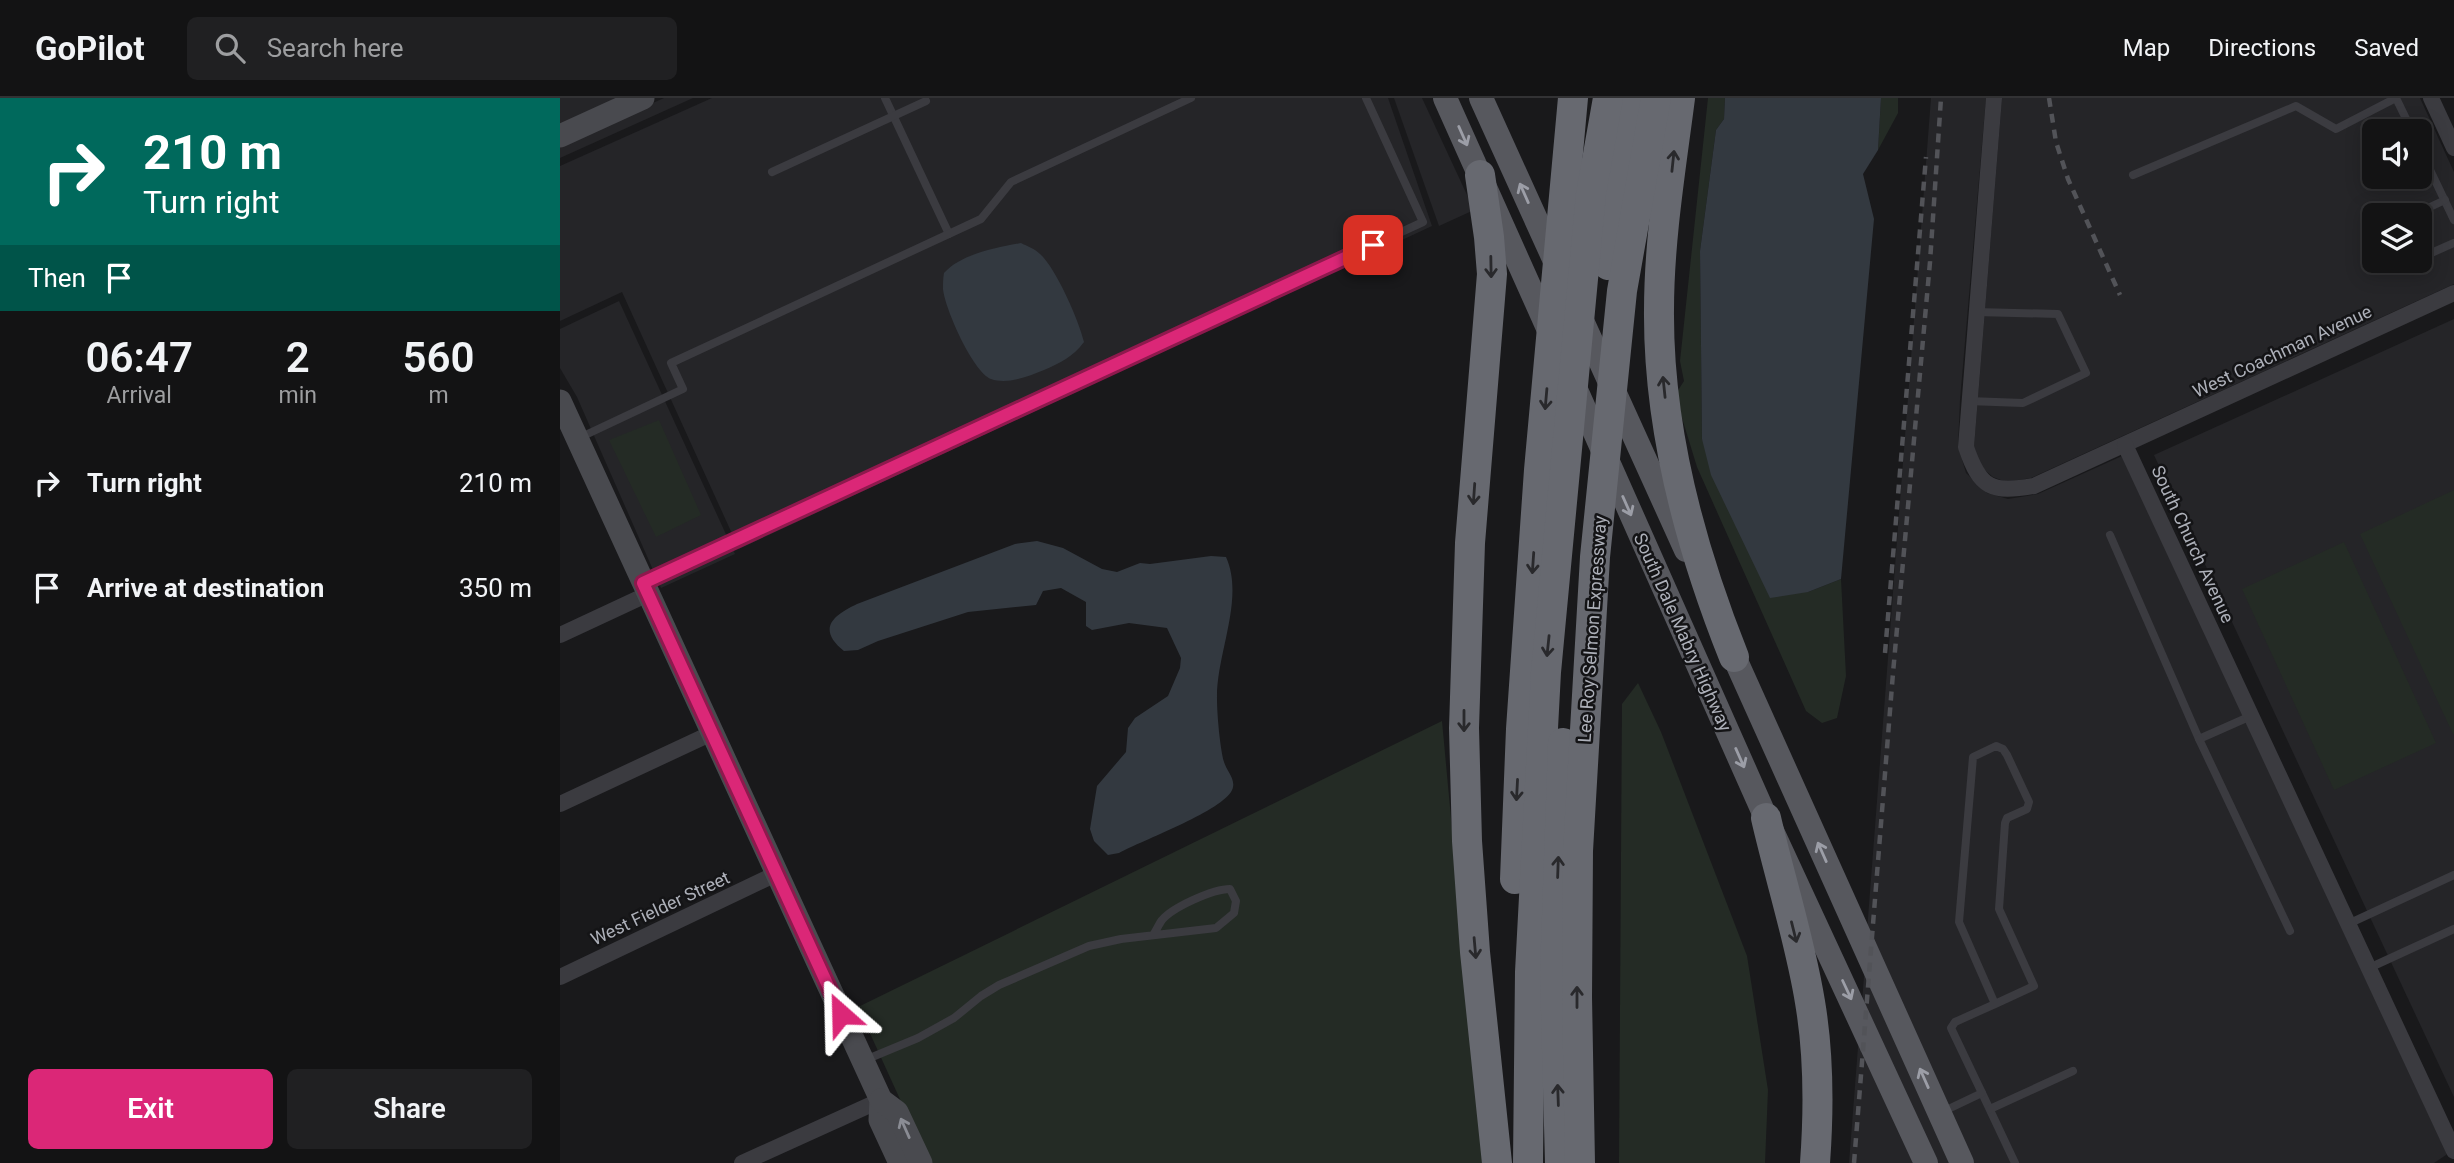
<!DOCTYPE html>
<html lang="en">
<head>
<meta charset="utf-8">
<style>
	body { margin:0; font-family:Roboto,sans-serif; background:#202022; color:#f1f3f6; height:100vh; display:flex; flex-direction:column; font-size:26px; white-space:nowrap }
	* { box-sizing:border-box; margin:0 }
	p { font-size:23px; color:#9d9ea0 }
	.icon { flex:none; width:38px; height:38px; fill:none; stroke:currentColor; stroke-width:2; stroke-linecap:round; stroke-linejoin:round }
	.map { position:relative; flex:1; overflow:hidden }
	.sheet { display:flex; flex-direction:column; background:#131314; width:560px }
	.sheet>* { flex:none }
	.top-card { background:#00695c; color:#fff; overflow:hidden }
	.buttons { position:absolute; left:1802px; top:21px; display:grid; gap:14px }
	.buttons a { display:grid; place-items:center; width:70px; height:70px; border-radius:10px; background:#131314; box-shadow:0 4px 18px #0003,0 0 0 2px #323234; font-size:35px }
	.pin { position:absolute; display:grid; place-items:center; width:60px; height:60px; color:#fff; margin:-30px; border-radius:14px; box-shadow:0 4px 10px #0006 }
	.me { position:absolute; width:77px; margin:-38px; rotate:335deg; stroke-linejoin:round; filter:drop-shadow(0 0 5px #0008) }
	.turn { display:flex; align-items:center; gap:24px; height:147px; padding:0 28px; font-size:32px }
	.turn .icon { width:91px; height:91px; stroke-width:2.5 }
	.turn b { display:block; font-size:49px; line-height:60px }
	.then { display:flex; align-items:center; height:66px; padding:0 28px; background:#0003; gap:14px; font-size:26px }
	.eta { display:flex; justify-content:space-evenly; align-items:center; height:119px; text-align:center }
	.eta b { font-size:42px; font-weight:600; line-height:49px }
	.button { display:flex; gap:14px; margin-top:auto; padding:14px 28px }
	.button a { flex:1; height:80px; border-radius:10px; background:#db2777; color:#fff; font-size:28px; font-weight:600; line-height:80px; text-align:center }
	.button a+a { background:#202022; color:#f1f3f6 }
	ul { padding:0; list-style:none }
	li { display:flex; align-items:center; gap:21px; height:105px; padding:0 28px }
	li div { flex:1 }
	li b { display:block; font-size:26px }
	li em { font-style:normal }
	header { display:flex; align-items:center; gap:42px; box-sizing:border-box; height:98px; padding:0 35px; background:#131314; border-bottom:2px solid #323234 }
	header strong { font-size:33px }
	nav { display:flex; gap:38px; margin-inline-start:auto; font-size:24px }
	.search { width:490px; height:63px; background:#202022; display:flex; align-items:center; gap:18px; box-sizing:border-box; padding:0 24px; border-radius:10px; color:#9d9ea0; font-size:26px }
	main { display:flex; flex:1; min-height:0 }
	.map>svg:first-child { display:block }
	.built { fill:#252528; fill-rule:evenodd }
	.green { fill:#242b25 }
	.water { fill:#333940 }
	.lines { fill:none; stroke-linecap:round; stroke-linejoin:round }
	.lane { stroke:#3b3b40; stroke-width:8 }
	.street { stroke:#3b3b40; stroke-width:16 }
	.secondary { stroke:#494a4f; stroke-width:23 }
	.primary { stroke:#57585e; stroke-width:24 }
	.highway { stroke:#676970; stroke-width:30 }
	.rail { stroke:#525358; stroke-width:4.5; stroke-dasharray:9 7; stroke-linecap:butt }
	.oneway { stroke:#9c9ea7 }
	.oneway2 { stroke:#29292c }
	.oneway3 { stroke:#8a8c94 }
	.route-casing { stroke:#8e194d; stroke-width:18 }
	.route { stroke:#db2777; stroke-width:12 }
	.labels { text-anchor:middle; dominant-baseline:central; stroke-width:5; stroke-linejoin:round; paint-order:stroke }
	.street-label { font-size:18px; fill:#adb0b9; stroke:#141416 }
</style>
</head>
<body>
<header>
<strong>GoPilot</strong>
<div class="search"><svg class="icon" aria-label="search" viewBox="0 0 24 24"><circle cx="10" cy="10" r="6"/><path d="M15 15l6 6"/></svg>Search here</div>
<nav><a>Map</a><a>Directions</a><a>Saved</a></nav>
</header>
<main>
<section class="sheet">
<div class="top-card">
<div class="turn"><svg class="icon" aria-label="right" viewBox="0 0 24 24"><path d="M7 20v-9h11M14 6l5 5-5 5"/></svg><div><b>210 m</b>Turn right</div></div>
<div class="then">Then<svg class="icon" aria-label="arrive" viewBox="0 0 24 24"><path d="M6 21V4h12l-3 4 3 4H6"/></svg></div>
</div>
<div class="eta">
<div><b>06:47</b><p>Arrival</p></div>
<div><b>2</b><p>min</p></div>
<div><b>560</b><p>m</p></div>
</div>
<ul>
<li><svg class="icon" aria-label="right" viewBox="0 0 24 24"><path d="M7 20v-9h11M14 6l5 5-5 5"/></svg><div><b>Turn right</b></div><em>210 m</em></li>
<li><svg class="icon" aria-label="arrive" viewBox="0 0 24 24"><path d="M6 21V4h12l-3 4 3 4H6"/></svg><div><b>Arrive at destination</b></div><em>350 m</em></li>
</ul>
<div class="button"><a>Exit</a><a>Share</a></div>
</section>
<div class="map">
<svg width="1894" height="1065" viewBox="0 0 1894 1065">
	<rect width="100%" height="100%" fill="#19191b"/>
	<g class="built">
		<polygon points="0,0 61,0 0,28"/>
		<polygon points="104,0 133,0 0,60 0,47"/>
		<polygon points="152,0 828,0 872,128 179,451 62,194 0,223 0,68"/>
		<polygon points="834,0 862,0 914,112 879,128"/>
		<polygon points="1371,0 1426,0 1400,302 1398,348 1406,375 1427,395 1448,401 1478,396 1562,358 1886,1054 1886,1057 1874,1065 1411,1065 1307,833"/>
		<path d="M1442 0H1860L1894 74V186L1471 380 1446 384 1433 379 1420 368 1414 349ZM1815 33H1860V79H1815ZM1815 117H1860V163H1815Z"/>
		<polygon points="59,203 175,456 101,490 17,299 0,270 0,231"/>
		<polygon points="1894,221 1894,999 1594,357"/>
		<polygon points="1305,866 1394,1065 1374,1065 1302,904"/>
		<polygon points="1299,936 1358,1065 1289,1065"/>
	</g>
	<g class="green">
		<polygon points="1148,0 1165,0 1164,21 1156,32 1140,153 1142,341 1248,494 1281,481 1286,578 1277,620 1262,625 1246,613 1137,369 1115,297 1124,283 1120,263"/>
		<polygon points="1321,0 1338,0 1338,15 1318,52"/>
		<polygon points="99,322 141,417 96,439 49,342"/>
		<polygon points="1894,392 1894,636 1893,636 1800,436"/>
		<polygon points="1784,444 1876,645 1774,692 1682,491"/>
		<polygon points="1078,585 1101,634 1187,858 1208,992 1205,1065 1059,1065 1062,606"/>
		<polygon points="882,623 923,1065 369,1065 298,909"/>
	</g>
	<g class="water">
		<polygon points="1165,0 1321,0 1318,52 1303,76 1314,121 1281,481 1248,494 1210,500 1151,377 1142,341 1140,153 1156,32 1164,21"/>
		<path d="M461 145C467 148 475 151 480 156 496 170 519 223 524 244 513 259 500 265 484 272 469 278 448 287 431 281 413 274 385 211 383 191 383 186 383 180 384 175 401 156 435 150 461 145Z"/>
		<path d="M477 443 503 450 542 471 557 474 580 465 590 466 651 458 666 459C685 501 656 556 657 601 657 616 660 650 664 664 667 674 678 683 671 694 657 715 583 742 559 755L548 757 534 743 530 731 537 688 566 654 568 630 575 620 608 598 620 570 621 560 607 530 569 525 532 532 526 528V504L501 490 483 493 476 507 408 514 318 543 298 552 284 553C257 531 272 518 297 506L455 446Z"/>
	</g>
	<g class="lines">
		<g class="lane">
			<polyline points="325,0 389,136"/>
			<polyline points="1860,51 1894,122"/>
			<polyline points="212,74 366,3"/>
			<polyline points="1573,77 1736,8 1776,31 1836,0 1852,33"/>
			<polyline points="1853,117 1885,102"/>
			<polyline points="1860,160 1894,145"/>
			<polyline points="1833,163 1837,171 1855,163"/>
			<polyline points="1408,303 1463,305 1526,275 1498,216 1416,214"/>
			<polyline points="19,340 123,291 111,265 421,121 451,84 631,0"/>
			<polyline points="1550,437 1639,641 1691,618"/>
			<polyline points="84,484 863,124 806,0"/>
			<polyline points="1639,641 1730,833"/>
			<polyline points="1788,826 1894,777"/>
			<polyline points="1809,870 1894,831"/>
			<path d="M305 962 358 940 394 920 421 898 439 887 529 848 561 841 656 830 674 815 676 803 670 791C653 791 613 809 602 822 599 826 596 833 593 837"/>
			<polyline points="1422,995 1455,1065"/>
			<polyline points="1430,1011 1513,973"/>
			<polyline points="1382,1014 1422,995 1391,930 1395,924 1435,906 1399,824 1413,659 1436,648 1443,651 1447,657 1469,704 1467,711 1447,720 1445,725 1439,811 1474,888 1435,906"/>
		</g>
		<g class="street">
			<path d="M1434 0 1406 349C1420 391 1432 395 1474 388L1894 195"/>
			<polyline points="1871,0 1894,50"/>
			<polyline points="1565,347 1894,1053"/>
			<polyline points="0,537 88,496"/>
			<polyline points="0,706 152,635"/>
			<polyline points="0,879 216,776"/>
			<polyline points="182,1065 321,1002"/>
		</g>
		<g class="secondary">
			<polyline points="0,38 83,0"/>
			<polyline points="0,303 321,1002 320,1022 340,1065"/>
			<polyline points="321,1002 337,1014 361,1065"/>
		</g>
		<g class="primary">
			<polyline points="885,0 992,239"/>
			<polyline points="921,0 999,172"/>
			<polyline points="1018,214 1126,452"/>
			<polyline points="1013,285 1206,720 1366,1065"/>
			<polyline points="1167,543 1402,1065"/>
		</g>
		<g class="highway">
			<path d="M1120 0C1111 70 1099 142 1099 212 1098 331 1130 449 1174 559"/>
			<polyline points="920,77 929,139 932,176 910,445 904,630 907,743 915,854 937,1065"/>
			<polyline points="1048,167 1067,0"/>
			<path d="M1206 720C1220 781 1240 842 1250 904 1259 957 1259 1011 1255 1065"/>
			<polyline points="955,781 961,631 979,372 1013,0"/>
			<polyline points="968,1065 970,874 986,574 1031,96 1048,0"/>
			<polyline points="1000,1065 995,875 1003,645"/>
			<polyline points="1020,1065 1017,899 1018,753 1035,459 1062,193 1096,0"/>
		</g>
		<g class="rail">
			<polyline points="1489,0 1496,44 1508,81 1560,197"/>
			<polyline points="1325,555 1366,59"/>
			<polyline points="1294,1065 1333,575 1370,164 1381,0"/>
		</g>
	</g>
	<defs><path id="oneway-shaft" d="M-6 0H5M1.5-3L5.5 0L1.5 3" fill="none" stroke-width="1.6" stroke-linecap="round" stroke-linejoin="round" transform="scale(1.75)"/></defs>
	<g class="oneway">
		<use href="#oneway-shaft" transform="translate(903 38) rotate(66)"/>
		<use href="#oneway-shaft" transform="translate(964 95) rotate(-114)"/>
		<use href="#oneway-shaft" transform="translate(1067 408) rotate(66)"/>
		<use href="#oneway-shaft" transform="translate(1180 660) rotate(66)"/>
		<use href="#oneway-shaft" transform="translate(1262 754) rotate(-114)"/>
		<use href="#oneway-shaft" transform="translate(1287 892) rotate(65)"/>
		<use href="#oneway-shaft" transform="translate(1364 980) rotate(-114)"/>
	</g>
	<g class="oneway2">
		<use href="#oneway-shaft" transform="translate(1113 63) rotate(-84)"/>
		<use href="#oneway-shaft" transform="translate(931 169) rotate(89)"/>
		<use href="#oneway-shaft" transform="translate(1104 289) rotate(-96)"/>
		<use href="#oneway-shaft" transform="translate(986 301) rotate(95)"/>
		<use href="#oneway-shaft" transform="translate(914 396) rotate(94)"/>
		<use href="#oneway-shaft" transform="translate(973 465) rotate(94)"/>
		<use href="#oneway-shaft" transform="translate(988 548) rotate(96)"/>
		<use href="#oneway-shaft" transform="translate(904 623) rotate(90)"/>
		<use href="#oneway-shaft" transform="translate(957 692) rotate(93)"/>
		<use href="#oneway-shaft" transform="translate(998 769) rotate(-88)"/>
		<use href="#oneway-shaft" transform="translate(1234 834) rotate(76)"/>
		<use href="#oneway-shaft" transform="translate(915 850) rotate(85)"/>
		<use href="#oneway-shaft" transform="translate(1017 899) rotate(-90)"/>
		<use href="#oneway-shaft" transform="translate(998 997) rotate(-92)"/>
	</g>
	<use class="oneway3" href="#oneway-shaft" transform="translate(345 1030) rotate(-114)"/>
	<g class="lines">
		<g class="route-casing">
			<polyline id="route" points="281,916 83,485 813,147"/>
		</g>
		<use href="#route" class="route"/>
	</g>
	<g class="labels">
		<g class="street-label">
			<text transform="translate(1722 253) rotate(-25)">West Coachman Avenue</text>
			<text transform="translate(1633 446) rotate(65)">South Church Avenue</text>
			<text transform="translate(1032 531) rotate(-86)">Lee Roy Selmon Expressway</text>
			<text transform="translate(1123 534) rotate(66)">South Dale Mabry Highway</text>
			<text transform="translate(100 810) rotate(-25)">West Fielder Street</text>
		</g>
	</g>
</svg>
<div class="buttons">
<a><svg class="icon" aria-label="sound" viewBox="0 0 24 24"><path d="M4 9h4l5-4v14l-5-4H4zM17 9q2 3 0 6"/></svg></a>
<a><svg class="icon" aria-label="layers" viewBox="0 0 24 24"><path d="M12 4l9 5-9 5-9-5zM3 14l9 5 9-5"/></svg></a>
</div>
<div class="pin" style="left:813px;top:147px;background:#d93025"><svg class="icon" aria-label="arrive" viewBox="0 0 24 24"><path d="M6 21V4h12l-3 4 3 4H6"/></svg></div>
<svg class="me" style="left:281px;top:916px" viewBox="-20 -20 40 40"><path d="M0-17L14 15 0 8-14 15z" fill="#db2777" stroke="#fff" stroke-width="4"/></svg>
</div>
</main>
</body>
</html>
